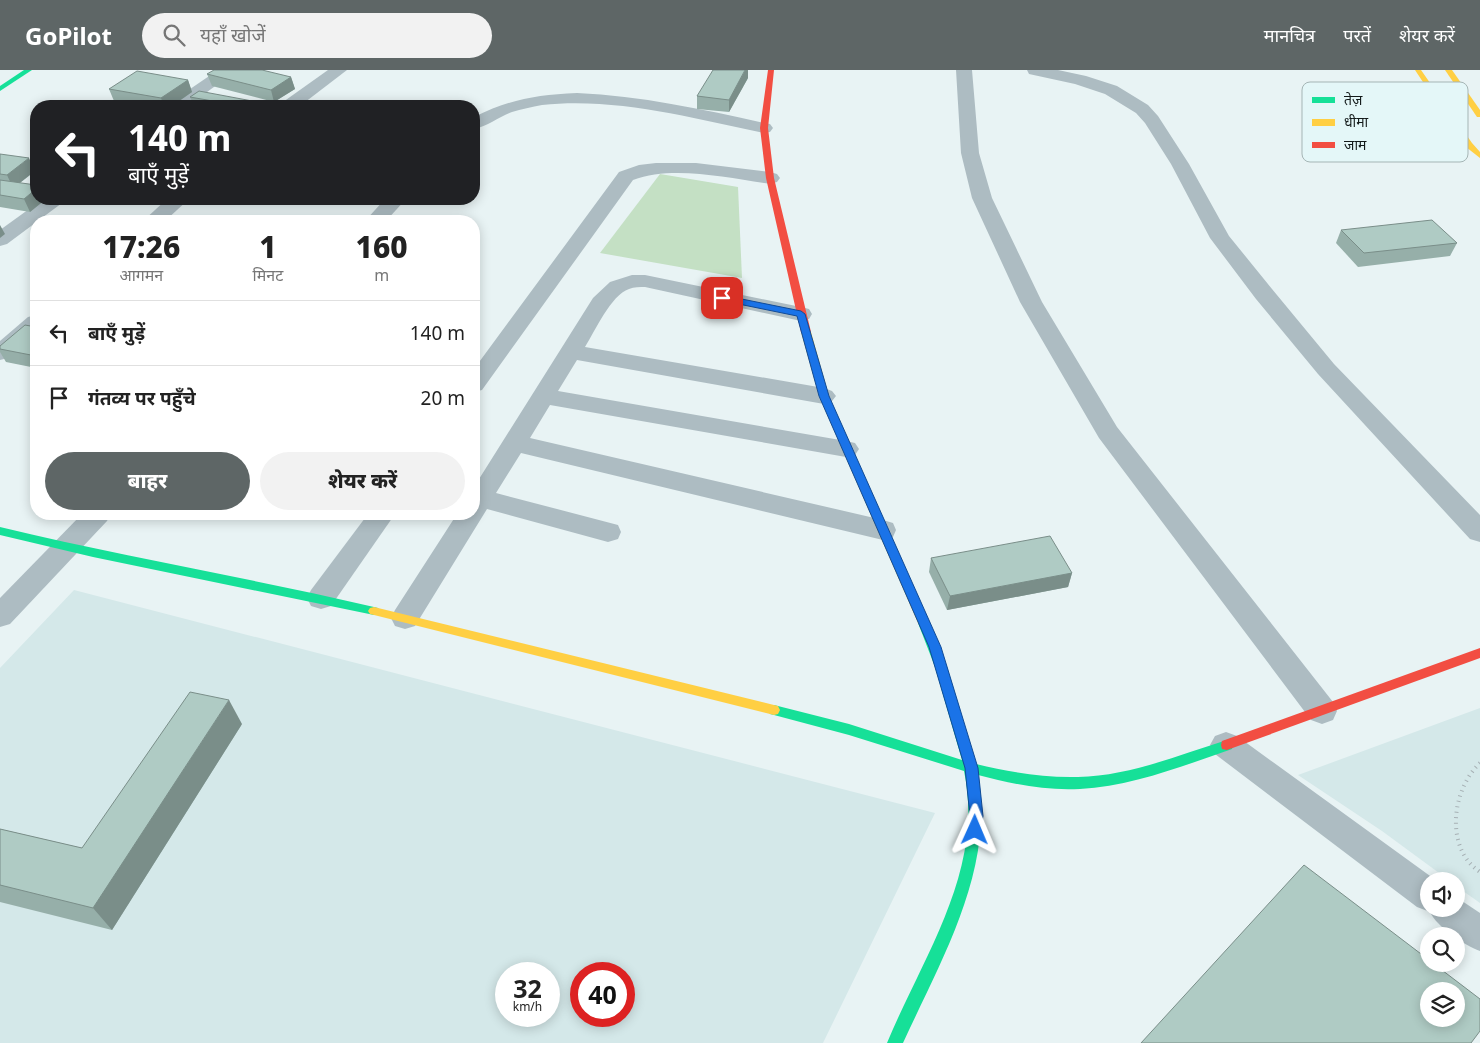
<!DOCTYPE html>
<html lang="hi">
<head>
<meta charset="utf-8">
<style>
	body { margin:0; font-family:"Noto Sans","Noto Sans Devanagari",sans-serif; background:#f2f2f2; color:#222; height:100vh; display:flex; flex-direction:column; font-size:19px; white-space:nowrap }
	* { box-sizing:border-box; margin:0 }
	p { font-size:16px; color:#767676 }
	.icon { flex:none; width:28px; height:28px; fill:none; stroke:currentColor; stroke-width:2; stroke-linecap:round; stroke-linejoin:round }
	.map { position:relative; flex:1; overflow:hidden }
	.drawer { position:absolute; left:30px; top:145px; width:450px; height:305px; display:flex; flex-direction:column; background:#fff; border-radius:20px; box-shadow:0 2px 12px #0003 }
	.drawer>* { flex:none }
	.banner { position:absolute; left:30px; top:30px; width:450px; height:105px; border-radius:20px; box-shadow:0 2px 12px #0003; background:#202124; color:#fff; overflow:hidden }
	.tools { position:absolute; left:1420px; top:802px; display:grid; gap:10px }
	.tools a { display:grid; place-items:center; width:45px; height:45px; border-radius:50%; background:#fff; box-shadow:0 2px 12px #0003; font-size:25px }
	.speed { position:absolute; left:495px; top:892px; display:flex; gap:10px; font-size:25px; font-weight:700; text-align:center }
	.speed>* { display:grid; place-content:center; width:65px; height:65px; border-radius:50%; background:#fff; box-shadow:0 2px 12px #0003; line-height:1 }
	.speed small { font-size:12px; font-weight:400 }
	.speed .limit { border:8px solid #d22; background:#fff; color:#111 }
	.pin { position:absolute; display:grid; place-items:center; width:42px; height:42px; color:#fff; margin:-21px; border-radius:10px; box-shadow:0 2px 8px #0006 }
	.me { position:absolute; width:55px; margin:-28px; rotate:1deg; stroke-linejoin:round; filter:drop-shadow(0 0 4px #0008) }
	.turn { display:flex; align-items:center; gap:18px; height:105px; padding:0 15px; font-size:22px }
	.turn .icon { width:65px; height:65px; stroke-width:2.5 }
	.turn b { display:block; font-size:35px; line-height:42px }
	.eta { display:flex; justify-content:space-evenly; align-items:center; height:85px; text-align:center }
	.eta b { font-size:30px; font-weight:800; line-height:35px }
	.action { display:flex; gap:10px; margin-top:auto; padding:10px 15px }
	.action a { flex:1; height:58px; border-radius:30px; background:#5e6666; color:#fff; font-size:20px; font-weight:800; line-height:58px; text-align:center }
	.action a+a { background:#f2f2f2; color:#222 }
	ul { padding:0; list-style:none }
	li { display:flex; align-items:center; gap:15px; height:65px; padding:0 15px; border-top:1px solid #e0e0e0 }
	li div { flex:1 }
	li b { display:block; font-size:19px }
	li em { font-style:normal }
	header { display:flex; align-items:center; gap:30px; box-sizing:border-box; height:70px; padding:0 25px; background:#5e6666; color:#fff }
	header strong { font-size:24px }
	nav { display:flex; gap:28px; margin-inline-start:auto; font-size:18px }
	.search { width:350px; height:45px; background:#f2f2f2; display:flex; align-items:center; gap:12px; box-sizing:border-box; padding:0 18px; border-radius:28px; color:#767676; font-size:19px }
	.map>svg:first-child { display:block }
	.built { fill:#d4e8e9; fill-rule:evenodd }
	.green { fill:#c4e0c4 }
	.lines { fill:none; stroke-linecap:round; stroke-linejoin:round }
	.path { stroke:#a6b0b4; stroke-width:4; stroke-dasharray:1 4.5; stroke-linecap:butt }
	.street { fill:#adbcc2; fill-rule:evenodd }
	.fast { fill:#16e098; fill-rule:evenodd }
	.slow { fill:#ffcf43; fill-rule:evenodd }
	.jam { fill:#f24e42; fill-rule:evenodd }
	.wall { fill:#96afa9 }
	.shaded-wall { fill:#7a8e89 }
	.building { fill:#afcbc4; stroke:#7a8e89; fill-rule:evenodd }
	.route { fill:#1a73e8; stroke:#114b97 }
	.key { fill:#e4f7f8; stroke:#a5b5b5; stroke-width:1 }
	.key-label { font-size:14px; fill:#131a1a }
</style>
</head>
<body>
<header>
<strong>GoPilot</strong>
<div class="search"><svg class="icon" aria-label="search" viewBox="0 0 24 24"><circle cx="10" cy="10" r="6"/><path d="M15 15l6 6"/></svg>यहाँ खोजें</div>
<nav><a>मानचित्र</a><a>परतें</a><a>शेयर करें</a></nav>
</header>
<div class="map">
<svg width="1480" height="973" viewBox="0 0 1480 973">
	<rect width="100%" height="100%" fill="#e8f3f4"/>
	<g class="built">
		<path d="M74 520 935 743 823 973H0V598ZM506 904H549V946H506ZM581 904H624V946H581Z"/>
		<polygon points="1480,638 1480,833 1456,816 1456,811 1450,811 1382,761 1298,705"/>
	</g>
	<polygon class="green" points="660,104 738,117 742,208 600,183"/>
	<g class="lines">
		<path class="path" d="M1480 693C1452 719 1444 778 1480 802"/>
		<g class="street">
			<polygon points="218,0 237,0 188,36 168,36 171,32"/>
			<polygon points="328,0 347,0 300,36 280,36 283,32"/>
			<polygon points="956,0 972,0 979,83 992,128 1042,232 1117,357 1333,632 1337,641 1333,650 1322,654 1311,650 1099,368 1020,232 972,128 961,83"/>
			<polygon points="1027,0 1058,0 1086,6 1117,16 1148,35 1158,46 1189,94 1229,166 1272,219 1334,294 1480,445 1480,472 1470,469 1318,304 1256,229 1210,168 1171,94 1145,53 1136,43 1105,24 1075,14 1029,4"/>
			<path d="M577 23C641 26 702 39 764 53L770 54 773 58 770 62 764 63C691 48 616 27 542 35 532 37 521 39 512 42 499 47 488 56 474 59V47C511 29 536 25 577 23Z"/>
			<path d="M656 93H696L770 102 777 104 780 108 777 112 770 114C728 108 673 95 633 110L482 320 474 322V299L619 102 639 95Z"/>
			<polygon points="43,129 65,129 62,133 7,174 0,176 0,160"/>
			<polygon points="167,129 189,129 165,151 143,151"/>
			<polygon points="385,129 406,129 386,151 365,151"/>
			<path d="M632 205H645L801 237 809 239 812 244 809 249 801 251 645 217C640 217 634 217 629 219 611 225 595 261 585 277L824 318 832 321 836 326 832 331 824 334 577 290 558 321 846 371 855 373 859 379 855 385 846 387 550 335 530 368 883 450 893 453 896 460 893 467 883 470 521 383 496 423 618 455 621 462 618 469 608 472 487 439 415 556 405 559 395 556 391 548 395 540 457 444H474V417L593 228 610 212Z"/>
			<polygon points="36,245 36,263 8,288 0,290 0,271 28,247"/>
			<polygon points="82,444 111,444 107,451 10,554 0,557 0,528"/>
			<polygon points="368,444 395,444 331,536 321,539 311,536 307,528 311,520"/>
			<path d="M1226 662 1237 666 1437 811H1429V839H1456V827L1480 843V881C1464 875 1437 857 1430 842L1417 837 1215 684 1210 675 1215 666Z"/>
		</g>
		<g class="fast">
			<polygon points="24,0 32,0 0,21 0,16"/>
			<path d="M0 457C124 487 250 508 374 537L378 538 380 541 378 544 374 545 93 487 0 465Z"/>
			<path d="M924 548 928 550 930 553 947 597 976 694C1010 702 1043 708 1078 707 1129 706 1179 685 1227 670L1232 671 1233 675 1232 679C1183 696 1132 716 1080 719 1046 721 1012 714 978 705 995 800 941 890 903 973H887C923 886 985 800 964 701L849 665 774 645 770 644 768 640 770 636 774 635 849 654 962 690 935 597 918 553 920 550Z"/>
		</g>
		<g class="slow">
			<polygon points="1415,0 1421,0 1472,73 1480,82 1480,88 1466,77"/>
			<polygon points="1445,0 1452,0 1480,40 1480,47 1477,47"/>
			<polygon points="806,259 811,262 829,326 930,553 928,556 920,556 918,553 819,326 801,262"/>
			<polygon points="374,537 774,635 778,636 780,640 778,644 774,645 370,544 368,541 370,538"/>
		</g>
		<g class="jam">
			<polygon points="768,0 774,0 768,58 774,108 811,262 806,265 801,262 766,108 760,58"/>
			<polygon points="1480,578 1480,588 1227,680 1222,679 1221,675 1222,671"/>
		</g>
	</g>
	<g class="wall">
		<polygon points="207,4 291,7 295,19 274,32 212,16"/>
		<polygon points="748,8 729,42 697,39 697,26"/>
		<polygon points="188,10 192,22 172,36 141,36 114,31 109,19"/>
		<polygon points="190,27 263,33 264,36 210,36 193,33"/>
		<polygon points="0,84 35,101 20,113 46,129 30,142 0,137"/>
		<polygon points="1341,160 1457,173 1450,186 1358,197 1336,173"/>
		<polygon points="36,257 36,298 6,292 0,282 0,276"/>
		<polygon points="931,488 1072,503 1068,517 947,540 929,502"/>
		<polygon points="242,654 112,860 0,832 0,759 82,778"/>
	</g>
	<g class="shaded-wall">
		<polygon points="745,0 748,0 748,8 729,42 729,30"/>
		<polygon points="291,7 295,19 274,32 271,20"/>
		<polygon points="188,10 192,22 172,36 164,36 161,28"/>
		<polygon points="263,33 264,36 258,36"/>
		<polygon points="29,88 35,101 13,118 7,105"/>
		<polygon points="36,119 36,129 46,129 30,142 24,129"/>
		<polygon points="0,155 5,164 0,168"/>
		<polygon points="1072,503 1068,517 947,540 950,526"/>
		<polygon points="229,630 242,654 112,860 93,838"/>
	</g>
	<g class="building">
		<polygon points="214,0 262,0 291,7 271,20 207,4"/>
		<polygon points="713,0 745,0 729,30 697,26"/>
		<polygon points="137,1 188,10 161,28 109,19"/>
		<polygon points="199,21 263,33 258,36 241,36 190,27"/>
		<polygon points="0,84 29,88 7,105 0,104"/>
		<polygon points="0,110 36,115 36,119 24,129 0,125"/>
		<polygon points="1432,150 1457,173 1364,183 1341,160"/>
		<polygon points="25,255 36,257 36,286 0,279 0,276"/>
		<polygon points="1050,466 1072,503 950,526 931,488"/>
		<polygon points="190,622 229,630 93,838 0,815 0,759 82,778"/>
		<path d="M1304 795 1429 890V894H1434L1480 929V961L1471 973H1141ZM1429 921H1456V949H1429Z"/>
	</g>
	<polygon class="route" points="722,225 801,241 805,244 829,326 941,577 978,698 983,746 980,764 975,766 970,764 968,760 970,746 965,698 929,577 819,326 797,246 719,230 717,228"/>
	<rect x="1302" y="12" width="166" height="80" rx="8" class="key"/>
	<rect x="1312" y="27" width="23" height="6" fill="#16e098"/>
	<rect x="1312" y="49" width="23" height="7" fill="#ffcf43"/>
	<rect x="1312" y="72" width="23" height="6" fill="#f24e42"/>
	<g class="key-label">
		<text x="1344" y="35">तेज़</text>
		<text x="1344" y="57">धीमा</text>
		<text x="1344" y="80">जाम</text>
	</g>
</svg>
<div class="tools">
<a><svg class="icon" aria-label="sound" viewBox="0 0 24 24"><path d="M4 9h4l5-4v14l-5-4H4zM17 9q2 3 0 6"/></svg></a>
<a><svg class="icon" aria-label="search" viewBox="0 0 24 24"><circle cx="10" cy="10" r="6"/><path d="M15 15l6 6"/></svg></a>
<a><svg class="icon" aria-label="layers" viewBox="0 0 24 24"><path d="M12 4l9 5-9 5-9-5zM3 14l9 5 9-5"/></svg></a>
</div>
<div class="speed"><div>32<small>km/h</small></div><div class="limit">40</div></div>
<div class="pin" style="left:722px;top:228px;background:#d93025"><svg class="icon" aria-label="arrive" viewBox="0 0 24 24"><path d="M6 21V4h12l-3 4 3 4H6"/></svg></div>
<svg class="me" style="left:975px;top:760px" viewBox="-20 -20 40 40"><path d="M0-17L14 15 0 8-14 15z" fill="#1a73e8" stroke="#fff" stroke-width="4"/></svg>
<div class="banner">
<div class="turn"><svg class="icon" aria-label="left" viewBox="0 0 24 24"><path d="M17 20v-9H6M10 6l-5 5 5 5"/></svg><div><b>140 m</b>बाएँ मुड़ें</div></div>
</div>
<section class="drawer">
<div class="eta">
<div><b>17:26</b><p>आगमन</p></div>
<div><b>1</b><p>मिनट</p></div>
<div><b>160</b><p>m</p></div>
</div>
<ul>
<li><svg class="icon" aria-label="left" viewBox="0 0 24 24"><path d="M17 20v-9H6M10 6l-5 5 5 5"/></svg><div><b>बाएँ मुड़ें</b></div><em>140 m</em></li>
<li><svg class="icon" aria-label="arrive" viewBox="0 0 24 24"><path d="M6 21V4h12l-3 4 3 4H6"/></svg><div><b>गंतव्य पर पहुँचे</b></div><em>20 m</em></li>
</ul>
<div class="action"><a>बाहर</a><a>शेयर करें</a></div>
</section>
</div>
</body>
</html>
